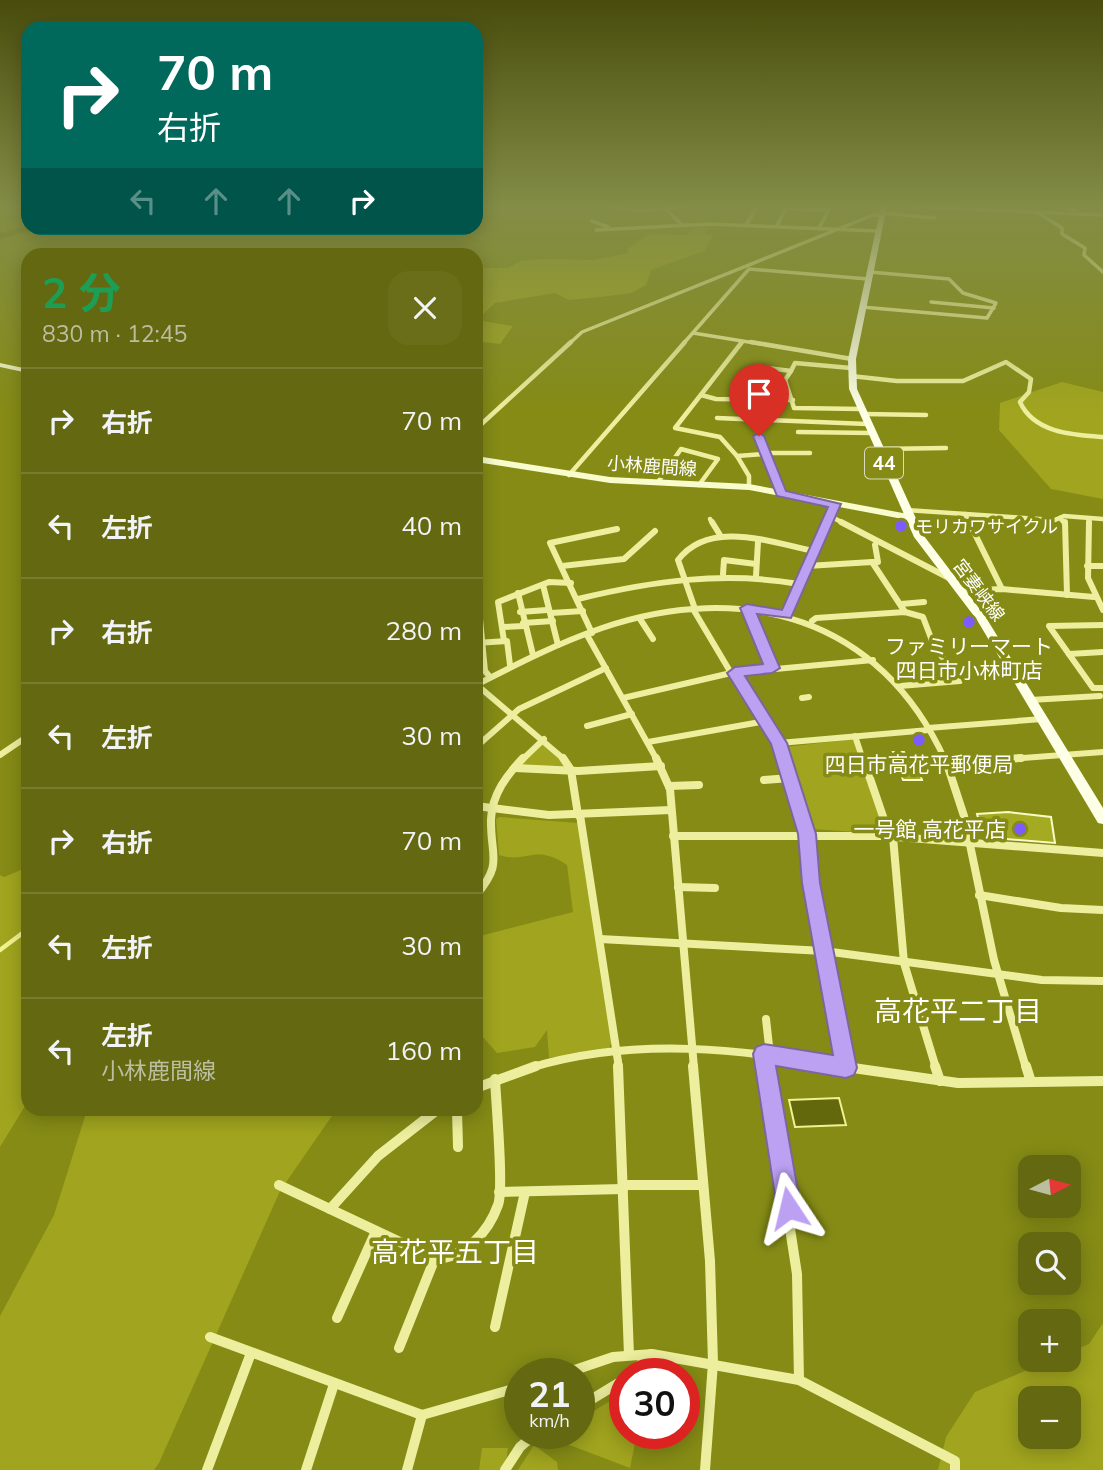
<!DOCTYPE html>
<html lang="ja">
<head>
<meta charset="utf-8">
<style>
	body { margin:0; font-family:Mulish,"Noto Sans JP",sans-serif; background:#6a6e19; color:#f1f3f6; height:100vh; display:flex; flex-direction:column; font-size:26px; white-space:nowrap }
	* { box-sizing:border-box; margin:0 }
	p { font-size:23px; color:#bbbe9f }
	.icon { flex:none; width:38px; height:38px; fill:none; stroke:currentColor; stroke-width:2; stroke-linecap:round; stroke-linejoin:round }
	.map { position:relative; flex:1; overflow:hidden }
	.drawer { position:absolute; left:21px; top:248px; width:462px; height:868px; display:flex; flex-direction:column; background:#646810; border-radius:21px; box-shadow:0 4px 18px #0003 }
	.drawer>* { flex:none }
	.banner { position:absolute; left:21px; top:21px; width:462px; height:214px; border-radius:21px; box-shadow:0 4px 18px #0003; background:#00695c; color:#fff; overflow:hidden }
	.needle { width:46px; rotate:84deg }
	.fabs { position:absolute; left:1018px; top:1155px; display:grid; gap:14px }
	.fabs a { display:grid; place-items:center; width:63px; height:63px; border-radius:14px; background:#646810; box-shadow:0 4px 18px #0003; font-size:35px }
	.speed { position:absolute; left:504px; top:1358px; display:flex; gap:14px; font-size:35px; font-weight:700; text-align:center }
	.speed>* { display:grid; place-content:center; width:91px; height:91px; border-radius:50%; background:#646810; box-shadow:0 4px 18px #0003; line-height:1 }
	.speed small { font-size:18px; font-weight:400 }
	.speed .limit { border:10px solid #d22; background:#fff; color:#111 }
	.pin { position:absolute; display:grid; place-items:center; width:60px; height:60px; color:#fff; margin:-72px -30px; border-radius:50% 50% 50% 0; rotate:-45deg; box-shadow:0 0 7px #0007 }
	.pin .icon { rotate:45deg }
	.me { position:absolute; width:77px; margin:-38px; rotate:350deg; stroke-linejoin:round; filter:drop-shadow(0 0 5px #0008) }
	.turn { display:flex; align-items:center; gap:24px; height:147px; padding:0 21px; font-size:32px }
	.turn .icon { width:91px; height:91px; stroke-width:2.5 }
	.turn b { display:block; font-size:49px; line-height:60px }
	.lanes { display:flex; align-items:center; height:66px; padding:0 21px; background:#0003; justify-content:center; gap:35px; direction:ltr }
	.lanes .off { opacity:.35 }
	.round { display:grid; place-items:center; flex:none; width:74px; height:74px; border-radius:21px; background:#6a6e19 }
	.headline { display:flex; align-items:center; justify-content:space-between; height:119px; padding:0 21px }
	h1 { font-size:42px; font-weight:700; line-height:52px; color:#1e9e55 }
	ul { padding:0; list-style:none }
	li { display:flex; align-items:center; gap:21px; height:105px; padding:0 21px; border-top:2px solid #787b30 }
	li div { flex:1 }
	li b { display:block; font-size:26px }
	li em { font-style:normal }
	.map>svg:first-child { display:block }
	.green { fill:#a0a41e; fill-rule:evenodd }
	.water { fill:#63680d; stroke:#f0f290; stroke-width:2 }
	.lines { fill:none; stroke-linecap:round; stroke-linejoin:round }
	.stream { stroke:#f0f290; stroke-width:4.5 }
	.river { fill:#63680d; fill-rule:evenodd }
	.building { fill:#a5aa23; stroke:#f9fbc4; stroke-width:2 }
	.street-far4 { stroke:#edef9e; stroke-width:3.5 }
	.street-far3 { stroke:#edef9e; stroke-width:4.5 }
	.street-far2 { stroke:#edef9e; stroke-width:6 }
	.street-far1 { stroke:#edef9e; stroke-width:8 }
	.street { stroke:#edef9e; stroke-width:10 }
	.secondary { fill:#f8fbcb; fill-rule:evenodd }
	.primary { fill:#fdffe6; fill-rule:evenodd }
	.route { fill:#bca0f2; stroke:#7a689d; stroke-width:2 }
	.poi-dot { fill:#7c5cff; stroke:#858b15; stroke-width:2.5 }
	.labels { text-anchor:middle; dominant-baseline:central; stroke-width:7; stroke-linejoin:round; paint-order:stroke }
	.far-street-label { font-size:18px; fill:#fff; stroke:#858b15 }
	.far-poi-label { font-size:18px; fill:#fff; stroke:#858b15; text-anchor:start }
	.shield { fill:#858b15; stroke:#dadcb9; stroke-width:2 }
	.shield-label { font-size:19px; font-weight:bold; fill:#fff }
	.poi-label { font-size:21px; fill:#fff; stroke:#858b15 }
	.near-neighbourhood-label { font-size:28px; fill:#fff; stroke:#858b15 }
</style>
</head>
<body>
<div class="map">
<svg width="1103" height="1470" viewBox="0 0 1103 1470">
	<rect width="100%" height="100%" fill="#858b15"/>
	<g class="green">
		<polygon points="693,226 708,227 705,234 713,236 704,251 651,270 646,285 631,293 600,297 569,300 555,293 495,303 477,320 513,326 500,344 476,341 476,268 508,268 521,261 545,259 594,260 629,253 627,249 649,234 688,235"/>
		<polygon points="1062,382 1103,392 1103,499 1051,489 999,430 1000,403"/>
		<polygon points="854,739 887,834 811,829 785,747"/>
		<polygon points="540,745 546,745 565,764 563,768 524,767 521,764"/>
		<path d="M499 817 578 823 612 1042 609 1048 549 1058 547 1030 535 1047 497 1053 483 1037 476 1036V937L573 912 567 865C535 843 527 864 499 855L496 819Z"/>
		<polygon points="28,867 28,1101 0,1147 0,875 4,877"/>
		<polygon points="87,1110 336,1110 280,1191 159,1463 154,1470 0,1470 0,1316 54,1215"/>
		<path d="M1103 1323V1470H938L946 1437 975 1392 1051 1360H1069V1352L1089 1344ZM1031 1398H1069V1437H1031Z"/>
		<polygon points="623,1393 625,1433 637,1433 630,1468 551,1438 557,1433 579,1433 579,1420"/>
		<polygon points="534,1445 557,1462 558,1470 518,1470"/>
		<polygon points="482,1448 508,1448 505,1470 479,1470"/>
	</g>
	<polygon class="water" points="839,1098 846,1125 795,1127 789,1100"/>
	<g class="lines">
		<polyline class="stream" points="0,950 28,929"/>
		<polygon class="river" points="28,225 31,230 0,239 0,233"/>
	</g>
	<g class="building">
		<polygon points="893,752 904,752 908,763 916,763 922,780 903,780"/>
		<polygon points="1008,812 1051,817 1055,843 993,838 987,823 979,822 977,814"/>
	</g>
	<g class="lines">
		<g class="street-far4">
			<polyline points="611,206 641,211 693,206"/>
			<polyline points="910,206 944,208"/>
			<polyline points="1060,206 1076,211"/>
			<polyline points="665,208 682,225"/>
			<polyline points="944,208 1103,215"/>
			<polyline points="785,209 829,210"/>
			<polyline points="1037,212 1062,228 1062,234 1085,248 1084,255 1103,272"/>
			<polyline points="882,213 935,218"/>
			<polyline points="592,221 608,227"/>
			<polyline points="746,225 758,206"/>
			<polyline points="777,226 787,206"/>
			<polyline points="819,228 831,206"/>
			<polyline points="596,230 709,224 878,231"/>
			<polyline points="931,302 994,308"/>
			<polyline points="862,307 987,318 996,303 963,293 949,279 870,272"/>
			<polyline points="693,333 761,344"/>
			<polyline points="569,344 582,332 873,215 882,215"/>
			<polyline points="683,344 749,269 868,279"/>
			<polyline points="740,344 742,342"/>
		</g>
		<g class="street-far3">
			<polyline points="751,342 852,359"/>
			<polyline points="791,371 795,363 851,368"/>
			<path d="M851 376 897 381H963L1006 362 1031 379 1029 392 1020 402C1034 433 1073 435 1103 437"/>
			<polyline points="745,385 760,367 791,371 785,380 794,408 861,409"/>
			<polyline points="701,395 716,399 793,400"/>
			<polyline points="863,414 926,415"/>
			<polyline points="717,418 867,424"/>
			<polyline points="753,419 781,494"/>
			<polyline points="476,429 571,342"/>
			<polyline points="798,432 871,433"/>
			<polyline points="878,449 946,448"/>
			<polyline points="765,453 810,453"/>
			<polyline points="737,456 720,437 675,428 742,342"/>
			<polyline points="569,475 685,342"/>
			<polyline points="658,482 681,449 718,459 699,485"/>
			<polyline points="749,487 749,476 737,456 765,454"/>
			<polyline points="906,510 1055,520 1064,516 1103,519"/>
			<polyline points="965,514 970,524"/>
			<polyline points="830,516 845,524"/>
			<polyline points="1060,518 1065,524"/>
			<polyline points="710,519 713,524"/>
			<polyline points="826,524 835,504"/>
			<polyline points="1089,524 1089,519"/>
		</g>
		<g class="street-far2">
			<polyline points="712,522 720,535"/>
			<polyline points="841,522 949,578"/>
			<polyline points="969,522 1002,589"/>
			<polyline points="1065,522 1067,595"/>
			<polyline points="1089,522 1088,578 1103,610"/>
			<polyline points="872,562 878,562 875,545"/>
			<polyline points="562,566 624,559 655,531"/>
			<polyline points="807,566 872,562 905,612"/>
			<polyline points="1087,566 1103,566"/>
			<polyline points="723,574 724,560 756,564"/>
			<polyline points="756,576 758,542"/>
			<polyline points="543,585 558,645"/>
			<polyline points="961,591 1002,589 1094,597"/>
			<polyline points="518,593 533,655"/>
			<path d="M578 599C652 581 723 571 799 584"/>
			<polyline points="901,604 924,602"/>
			<polyline points="747,608 772,668"/>
			<polyline points="693,609 731,673"/>
			<path d="M695 609 678 560C709 519 770 542 813 551"/>
			<polyline points="520,612 547,610"/>
			<polyline points="551,613 583,611"/>
			<polyline points="786,615 827,522"/>
			<polyline points="480,619 485,671 490,677"/>
			<polyline points="640,619 653,639"/>
			<polyline points="812,621 816,618 905,612 923,617 934,646 960,681 900,686"/>
			<polyline points="523,623 553,621"/>
			<polyline points="1103,625 1049,626 1093,688 1103,688"/>
			<polyline points="503,627 524,626"/>
			<polyline points="592,633 550,543 617,529"/>
			<polyline points="587,635 657,760"/>
			<polyline points="504,641 498,602 549,582 571,583"/>
			<polyline points="476,643 507,641 510,665"/>
			<polyline points="1069,654 1103,652"/>
			<polyline points="735,673 779,743 784,760"/>
			<path d="M476 685C517 664 558 643 602 628 744 580 880 617 945 760"/>
			<polyline points="477,685 565,760"/>
			<polyline points="623,698 731,673 873,660"/>
			<polyline points="802,698 809,697"/>
			<polyline points="1030,700 1100,696"/>
			<polyline points="587,726 632,714"/>
			<polyline points="928,728 1042,719"/>
			<polyline points="855,736 863,760"/>
			<polyline points="648,742 766,721"/>
			<polyline points="779,743 929,730"/>
			<polyline points="476,747 519,709 606,668"/>
			<polyline points="0,755 28,736"/>
			<polyline points="522,760 544,739"/>
			<polyline points="996,760 1103,752"/>
		</g>
		<g class="street-far1">
			<polyline points="563,758 571,770 578,815"/>
			<polyline points="656,758 670,789 694,1068"/>
			<polyline points="784,758 807,834 811,883 846,1068"/>
			<polyline points="863,758 890,837"/>
			<polyline points="945,758 964,816 994,960 1026,1068"/>
			<polyline points="947,763 1021,758"/>
			<polyline points="515,768 578,771 661,766"/>
			<polyline points="764,780 790,778"/>
			<polyline points="669,786 699,785"/>
			<polyline points="476,806 549,815 671,810"/>
			<polyline points="580,815 619,1068"/>
			<polyline points="673,836 884,836 1103,853"/>
			<polyline points="893,837 904,963 936,1068"/>
			<polyline points="678,887 715,888"/>
			<path d="M476 895C504 863 490 856 491 819 492 794 507 775 523 758"/>
			<polyline points="979,895 1061,908 1103,910"/>
			<polyline points="600,939 824,951 1042,980 1103,981"/>
			<polyline points="766,1019 770,1055"/>
			<polyline points="763,1054 765,1068"/>
			<path d="M530 1068C634 1036 745 1049 849 1068"/>
		</g>
		<g class="street">
			<polyline points="618,1066 629,1355"/>
			<polyline points="693,1066 710,1261 713,1363 705,1470"/>
			<polyline points="765,1066 797,1274 799,1380"/>
			<polyline points="839,1066 958,1083 1103,1081"/>
			<polyline points="935,1066 940,1081"/>
			<polyline points="1026,1066 1031,1082"/>
			<polyline points="476,1088 536,1066"/>
			<polyline points="457,1110 458,1147"/>
			<path d="M279 1185 436 1259C465 1257 488 1233 498 1205 504 1190 496 1102 495 1079"/>
			<polyline points="623,1185 702,1185"/>
			<polyline points="499,1192 623,1189"/>
			<polyline points="330,1209 378,1156 437,1110"/>
			<polyline points="337,1318 376,1231"/>
			<polyline points="495,1327 525,1192"/>
			<polyline points="210,1337 422,1415 520,1387"/>
			<polyline points="399,1348 435,1258"/>
			<polyline points="563,1374 613,1357 652,1354 799,1380 955,1461 955,1470"/>
			<polyline points="631,1374 651,1354"/>
			<polyline points="579,1407 625,1379"/>
			<polyline points="207,1470 251,1353"/>
			<polyline points="306,1470 334,1384"/>
			<polyline points="407,1470 422,1415"/>
			<polyline points="505,1470 520,1447 536,1433"/>
		</g>
		<g class="secondary">
			<polygon points="0,363 28,369 28,373 0,367"/>
			<polygon points="476,456 610,477 749,484 908,514 913,517 908,520 749,490 610,483 476,462"/>
		</g>
		<polygon class="primary" points="881,206 887,206 856,359 857,389 924,536 985,616 1103,808 1103,824 1098,823 977,620 914,537 849,389 848,359"/>
	</g>
	<linearGradient id="sky" x2="0" y2="1"><stop stop-color="#494c0c"/><stop offset="0.5" stop-color="#838d46"/><stop offset="1" stop-color="#838d46" stop-opacity="0"/></linearGradient>
	<rect width="1103" height="412" fill="url(#sky)"/>
	<polygon class="route" points="759,433 764,436 786,491 841,504 791,618 757,614 780,668 772,673 745,676 787,743 816,834 820,883 857,1068 854,1075 846,1078 776,1066 801,1208 797,1216 789,1219 780,1216 777,1208 753,1054 756,1047 764,1044 833,1055 802,883 798,834 771,744 727,673 735,667 763,664 740,608 747,604 782,610 828,507 777,496 753,436"/>
	<g class="poi-dot">
		<circle cx="901" cy="526" r="7"/>
		<circle cx="969" cy="622" r="7"/>
		<circle cx="919" cy="740" r="7"/>
		<circle cx="1020" cy="829" r="7"/>
	</g>
	<g class="labels">
		<g class="far-street-label">
			<text transform="translate(652 466) rotate(4)">小林鹿間線</text>
			<text transform="translate(979 590) rotate(53)">宮妻峡線</text>
		</g>
		<g class="far-poi-label">
			<text x="915" y="526">モリカワサイクル</text>
		</g>
		<rect class="shield" x="865" y="447.5" width="38" height="31" rx="5"/>
		<g class="shield-label">
			<text x="884" y="463">44</text>
		</g>
		<g class="poi-label">
			<text x="969" y="646">ファミリーマート<tspan x="969" dy="24">四日市小林町店</tspan></text>
			<text x="919" y="764">四日市高花平郵便局</text>
			<text x="1006" y="829" text-anchor="end">一号館 高花平店</text>
		</g>
		<g class="near-neighbourhood-label">
			<text x="958" y="1010">高花平二丁目</text>
			<text x="455" y="1251">高花平五丁目</text>
		</g>
	</g>
</svg>
<div class="fabs">
<a><svg class="needle" viewBox="-14 -14 28 28"><path d="M0-13l5 13h-10z" fill="#e53935"/><path d="M0 13l5-13h-10z" fill="#bbbe9f"/></svg></a>
<a><svg class="icon" aria-label="search" viewBox="0 0 24 24"><circle cx="10" cy="10" r="6"/><path d="M15 15l6 6"/></svg></a>
<a>+</a>
<a>−</a>
</div>
<div class="speed"><div>21<small>km/h</small></div><div class="limit">30</div></div>
<div class="pin" style="left:759px;top:436px;background:#d93025"><svg class="icon" aria-label="arrive" viewBox="0 0 24 24"><path d="M6 21V4h12l-3 4 3 4H6"/></svg></div>
<svg class="me" style="left:789px;top:1208px" viewBox="-20 -20 40 40"><path d="M0-17L14 15 0 8-14 15z" fill="#bca0f2" stroke="#fff" stroke-width="4"/></svg>
<div class="banner">
<div class="turn"><svg class="icon" aria-label="right" viewBox="0 0 24 24"><path d="M7 20v-9h11M14 6l5 5-5 5"/></svg><div><b>70 m</b>右折</div></div>
<div class="lanes"><svg class="icon off" aria-label="left" viewBox="0 0 24 24"><path d="M17 20v-9H6M10 6l-5 5 5 5"/></svg><svg class="icon off" aria-label="ahead" viewBox="0 0 24 24"><path d="M12 20V5M6 11l6-6 6 6"/></svg><svg class="icon off" aria-label="ahead" viewBox="0 0 24 24"><path d="M12 20V5M6 11l6-6 6 6"/></svg><svg class="icon" aria-label="right" viewBox="0 0 24 24"><path d="M7 20v-9h11M14 6l5 5-5 5"/></svg></div>
</div>
<section class="drawer">
<div class="headline"><div><h1>2 分</h1><p>830 m · 12:45</p></div><a class="round"><svg class="icon" aria-label="close" viewBox="0 0 24 24"><path d="M6 6l12 12M18 6L6 18"/></svg></a></div>
<ul>
<li><svg class="icon" aria-label="right" viewBox="0 0 24 24"><path d="M7 20v-9h11M14 6l5 5-5 5"/></svg><div><b>右折</b></div><em>70 m</em></li>
<li><svg class="icon" aria-label="left" viewBox="0 0 24 24"><path d="M17 20v-9H6M10 6l-5 5 5 5"/></svg><div><b>左折</b></div><em>40 m</em></li>
<li><svg class="icon" aria-label="right" viewBox="0 0 24 24"><path d="M7 20v-9h11M14 6l5 5-5 5"/></svg><div><b>右折</b></div><em>280 m</em></li>
<li><svg class="icon" aria-label="left" viewBox="0 0 24 24"><path d="M17 20v-9H6M10 6l-5 5 5 5"/></svg><div><b>左折</b></div><em>30 m</em></li>
<li><svg class="icon" aria-label="right" viewBox="0 0 24 24"><path d="M7 20v-9h11M14 6l5 5-5 5"/></svg><div><b>右折</b></div><em>70 m</em></li>
<li><svg class="icon" aria-label="left" viewBox="0 0 24 24"><path d="M17 20v-9H6M10 6l-5 5 5 5"/></svg><div><b>左折</b></div><em>30 m</em></li>
<li><svg class="icon" aria-label="left" viewBox="0 0 24 24"><path d="M17 20v-9H6M10 6l-5 5 5 5"/></svg><div><b>左折</b><p>小林鹿間線</p></div><em>160 m</em></li>
</ul>
</section>
</div>
</body>
</html>
